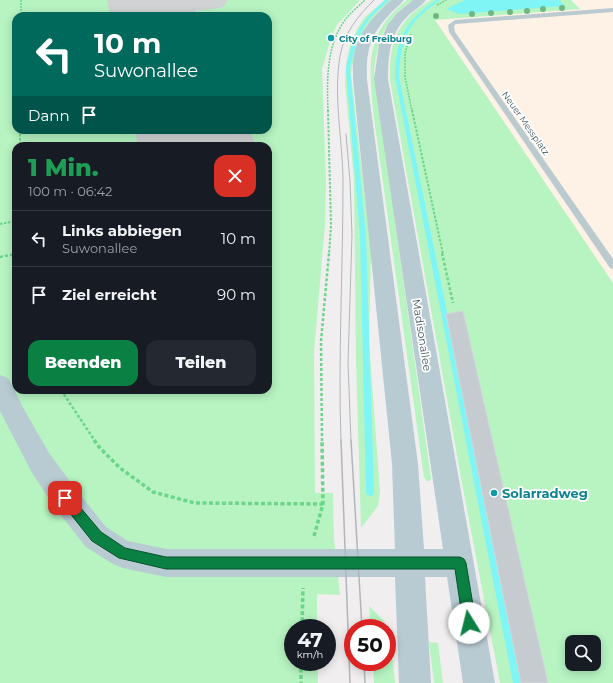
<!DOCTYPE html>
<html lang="de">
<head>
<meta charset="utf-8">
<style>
	body { margin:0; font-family:Montserrat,sans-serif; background:#242831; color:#f1f3f6; height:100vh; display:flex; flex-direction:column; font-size:15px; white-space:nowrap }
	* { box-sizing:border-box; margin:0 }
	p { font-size:13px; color:#9ea1a6 }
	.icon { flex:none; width:22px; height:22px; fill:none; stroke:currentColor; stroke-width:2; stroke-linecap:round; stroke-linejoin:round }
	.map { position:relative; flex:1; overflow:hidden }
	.drawer { position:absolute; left:12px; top:142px; width:260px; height:252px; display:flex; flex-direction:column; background:#171b24; border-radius:12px; box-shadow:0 2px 10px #0003 }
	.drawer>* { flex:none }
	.top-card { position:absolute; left:12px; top:12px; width:260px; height:122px; border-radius:12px; box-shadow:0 2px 10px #0003; background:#00695c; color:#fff; overflow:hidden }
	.controls { position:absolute; left:565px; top:635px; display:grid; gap:8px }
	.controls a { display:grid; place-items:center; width:36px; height:36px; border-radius:8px; background:#171b24; box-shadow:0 2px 10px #0003; font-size:20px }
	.speed { position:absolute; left:284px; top:619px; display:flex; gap:8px; font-size:20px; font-weight:700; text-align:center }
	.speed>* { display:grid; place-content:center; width:52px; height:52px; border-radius:50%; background:#171b24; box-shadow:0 2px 10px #0003; line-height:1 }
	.speed small { font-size:10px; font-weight:400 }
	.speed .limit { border:6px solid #d22; background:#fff; color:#111 }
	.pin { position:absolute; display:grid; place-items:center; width:34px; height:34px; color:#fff; margin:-17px; border-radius:8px; box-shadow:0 2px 6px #0006 }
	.me { position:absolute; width:44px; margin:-22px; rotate:351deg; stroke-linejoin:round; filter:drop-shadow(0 0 3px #0008) }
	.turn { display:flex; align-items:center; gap:14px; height:84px; padding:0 16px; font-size:18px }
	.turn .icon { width:52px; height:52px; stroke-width:2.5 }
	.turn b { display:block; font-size:28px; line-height:34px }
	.then { display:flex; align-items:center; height:38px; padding:0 16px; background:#0003; gap:8px; font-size:15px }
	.round { display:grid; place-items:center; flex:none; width:42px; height:42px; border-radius:12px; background:#242831 }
	.summary { display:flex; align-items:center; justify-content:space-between; height:68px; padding:0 16px }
	h1 { font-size:24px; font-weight:800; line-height:30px; color:#1e9e55 }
	.button { display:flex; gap:8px; margin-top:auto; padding:8px 16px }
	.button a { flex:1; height:46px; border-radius:12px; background:#0b8043; color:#fff; font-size:16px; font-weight:800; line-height:46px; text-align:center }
	.button a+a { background:#242831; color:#f1f3f6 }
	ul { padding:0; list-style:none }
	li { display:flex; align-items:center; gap:12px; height:56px; padding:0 16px; border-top:1px solid #363941 }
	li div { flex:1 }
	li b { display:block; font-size:15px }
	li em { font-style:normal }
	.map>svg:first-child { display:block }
	.commercial { fill:#fef2e6 }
	.green { fill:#b7f4c2; fill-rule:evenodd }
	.water { fill:#7ff6f5 }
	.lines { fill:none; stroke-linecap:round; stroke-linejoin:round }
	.stream { fill:#7ff6f5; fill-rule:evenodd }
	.taxiway { fill:#d0d2d4; fill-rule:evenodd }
	.runway { fill:#d0d2d4; fill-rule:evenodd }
	.building { fill:#c5cbcf; stroke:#d2d6db }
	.path-far3 { stroke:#6bd68a; stroke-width:1.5; stroke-dasharray:2 1; stroke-linecap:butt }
	.path-far2 { stroke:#6bd68a; stroke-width:2; stroke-dasharray:2.5 1.5; stroke-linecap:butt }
	.path-far1 { stroke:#6bd68a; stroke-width:2.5; stroke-dasharray:3 2; stroke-linecap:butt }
	.path { stroke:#6bd68a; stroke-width:3.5; stroke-dasharray:4 2.5; stroke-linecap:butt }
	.lane { fill:#bacacf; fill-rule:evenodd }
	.secondary { fill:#b8cbd3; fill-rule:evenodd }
	.tram-far1 { stroke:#b0b6ba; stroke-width:1 }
	.tram { stroke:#b0b6ba; stroke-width:1.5 }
	.tree { fill:#73b685 }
	.route { fill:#0b8043; stroke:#07532c }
	.culture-dot { fill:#0f9aa8; stroke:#fff; stroke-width:1.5 }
	.labels { text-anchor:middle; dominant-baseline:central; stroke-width:3.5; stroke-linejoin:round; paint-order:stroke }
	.far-culture-label { font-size:9px; font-weight:bold; fill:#0d838f; stroke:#fff; text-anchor:start }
	.far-street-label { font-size:9px; fill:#44585e; stroke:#fff }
	.street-label { font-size:11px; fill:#44585e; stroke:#fff }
	.near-culture-label { font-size:13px; font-weight:bold; fill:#0d838f; stroke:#fff; text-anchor:start }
</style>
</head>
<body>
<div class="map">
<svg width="613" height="683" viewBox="0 0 613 683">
	<rect width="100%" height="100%" fill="#f1eeef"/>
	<polygon class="commercial" points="571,0 613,0 613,283 435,20 580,9"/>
	<g class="green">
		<polygon points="0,0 119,0 123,16 16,16 16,130 152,130 154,136 147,146 16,146 16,390 268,390 268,146 241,146 234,130 268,130 268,16 192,16 200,8 226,0 360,0 337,25 331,38 322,69 326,181 325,225 314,352 315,493 333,493 334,539 340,595 317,594 317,628 293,628 293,662 318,662 318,683 0,683"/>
		<path d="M385 0H391C367 19 355 44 351 74L371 251 369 343 380 491 378 506 361 528 356 361 354 180 345 82 346 64 350 45 358 27 365 17Z"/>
		<path d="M407 0H413C385 18 378 39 374 71L431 478 430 481H427L424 477 373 111C369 63 365 33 407 0Z"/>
		<path d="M431 0H571L580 9 435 20 613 283V683H500L461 478 390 80C389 42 397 20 431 0ZM572 642H594V664H572Z"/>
		<polygon points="369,606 383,620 387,628 371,628"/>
		<polygon points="387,629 390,636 395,683 374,683 373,662 387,662"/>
		<polygon points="429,642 438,643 443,683 434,683"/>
	</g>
	<polygon class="water" points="465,0 559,0 565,6 459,14 446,9"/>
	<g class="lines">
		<g class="stream">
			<path d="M385 0H389C384 5 378 10 373 15 359 30 354 49 350 69L366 236 374 492 373 495 370 496 367 495 366 492 360 236 346 69C352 37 360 22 385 0Z"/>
			<path d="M436 0H440C433 5 426 10 420 16 403 32 400 54 399 77L523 683H513L395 77C396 39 404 22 436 0Z"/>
		</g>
		<path class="taxiway" d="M144 0H228L223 7C202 12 170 12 149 7Z"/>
		<g class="runway">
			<polygon points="107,0 191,0 198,16 110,16"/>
			<polygon points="135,130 249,130 256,146 138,146"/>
		</g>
	</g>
	<polygon class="building" points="463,311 548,683 521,683 446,314"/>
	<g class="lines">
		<g class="path-far3">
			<polyline points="21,0 21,16"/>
			<polyline points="437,5 446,0"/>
			<polyline points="411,34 405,53 405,77 412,111"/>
			<path d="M328 111C327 80 326 46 345 20 350 13 359 6 365 0"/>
		</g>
		<g class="path-far2">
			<polyline points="328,110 331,226 329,254"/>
			<polyline points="412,110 443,254"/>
			<polyline points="20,130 20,146"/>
			<polyline points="0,224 16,221"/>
		</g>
		<g class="path-far1">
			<polyline points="442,253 453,303"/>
			<polyline points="0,257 16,254"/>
			<polyline points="61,390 95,441"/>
			<polyline points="322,441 321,341 329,253"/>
		</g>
		<g class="path">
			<polyline points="94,440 99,447 120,468 153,492 195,503 323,504"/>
			<polyline points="314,536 323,504 322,440"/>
			<polyline points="302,628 303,588"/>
			<polyline points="301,662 301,683"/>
		</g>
		<polygon class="lane" points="613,8 613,12 456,24 454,26 455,32 613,259 613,269 610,268 449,32 448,25 455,20"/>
		<path class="secondary" d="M391 0H404C399 6 393 10 388 16 369 37 366 53 367 80L418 464 424 549H443L374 79 379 44 388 24 397 13 413 0H426C421 7 412 11 407 17 390 33 388 57 388 79L495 683H463L447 577H425L431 683H399L395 577H166L123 568 113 564 86 547 55 508 31 471 0 411V375L8 378 25 411 49 453 75 488 106 527 128 541 166 549H395L392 464 353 80C353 72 352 63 354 55 358 33 375 14 391 0Z"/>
		<g class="tram-far1">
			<polyline points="346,134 350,181 352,235 348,363 351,441"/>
			<path d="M341 441C338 355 343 269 343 183 343 141 333 98 340 56 344 33 358 16 374 0"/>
		</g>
		<g class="tram">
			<polyline points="341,440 350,683"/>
			<polyline points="351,440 362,628"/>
			<polyline points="364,662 365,683"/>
		</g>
	</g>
	<g class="tree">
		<circle cx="562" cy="8" r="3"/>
		<circle cx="543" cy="9" r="3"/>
		<circle cx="527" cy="11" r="3"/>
		<circle cx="510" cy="12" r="3"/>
		<circle cx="491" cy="13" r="3"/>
		<circle cx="472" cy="14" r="3"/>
		<circle cx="436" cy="16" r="3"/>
	</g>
	<polygon class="route" points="65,493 69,494 101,532 125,548 166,557 460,557 464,559 466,563 476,623 474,628 469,629 465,628 463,623 455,569 166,569 119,558 92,541 61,502 60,498 61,494"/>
	<g class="culture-dot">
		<circle cx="331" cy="38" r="4"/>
		<circle cx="494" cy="493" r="4"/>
	</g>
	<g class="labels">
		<g class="far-culture-label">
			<text x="339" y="38">City of Freiburg</text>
		</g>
		<g class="far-street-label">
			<text transform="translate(526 123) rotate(55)">Neuer Messplatz</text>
		</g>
		<g class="street-label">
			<text transform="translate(422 335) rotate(81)">Madisonallee</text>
		</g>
		<g class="near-culture-label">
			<text x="502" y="493">Solarradweg</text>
		</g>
	</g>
</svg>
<div class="controls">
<a><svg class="icon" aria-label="search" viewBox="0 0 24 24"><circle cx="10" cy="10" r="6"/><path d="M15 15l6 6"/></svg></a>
</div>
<div class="speed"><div>47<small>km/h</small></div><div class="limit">50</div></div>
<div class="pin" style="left:65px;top:498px;background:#d93025"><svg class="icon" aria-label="arrive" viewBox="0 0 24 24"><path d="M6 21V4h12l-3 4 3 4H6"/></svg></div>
<svg class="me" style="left:469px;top:623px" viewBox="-20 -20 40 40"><circle r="19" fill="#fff"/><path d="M0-13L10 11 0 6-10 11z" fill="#0b8043"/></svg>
<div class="top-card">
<div class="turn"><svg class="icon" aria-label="left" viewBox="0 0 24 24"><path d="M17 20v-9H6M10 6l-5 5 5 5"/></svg><div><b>10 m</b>Suwonallee</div></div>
<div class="then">Dann<svg class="icon" aria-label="arrive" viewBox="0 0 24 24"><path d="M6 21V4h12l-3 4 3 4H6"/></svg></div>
</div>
<section class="drawer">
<div class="summary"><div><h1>1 Min.</h1><p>100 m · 06:42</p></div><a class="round" style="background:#d93025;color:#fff"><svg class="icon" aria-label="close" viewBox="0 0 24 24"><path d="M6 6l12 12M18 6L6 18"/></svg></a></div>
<ul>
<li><svg class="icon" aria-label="left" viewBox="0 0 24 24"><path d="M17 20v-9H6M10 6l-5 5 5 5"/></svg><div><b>Links abbiegen</b><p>Suwonallee</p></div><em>10 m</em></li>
<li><svg class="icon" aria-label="arrive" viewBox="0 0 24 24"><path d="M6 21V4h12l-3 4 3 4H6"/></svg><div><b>Ziel erreicht</b></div><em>90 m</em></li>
</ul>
<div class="button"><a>Beenden</a><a>Teilen</a></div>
</section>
</div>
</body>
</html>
